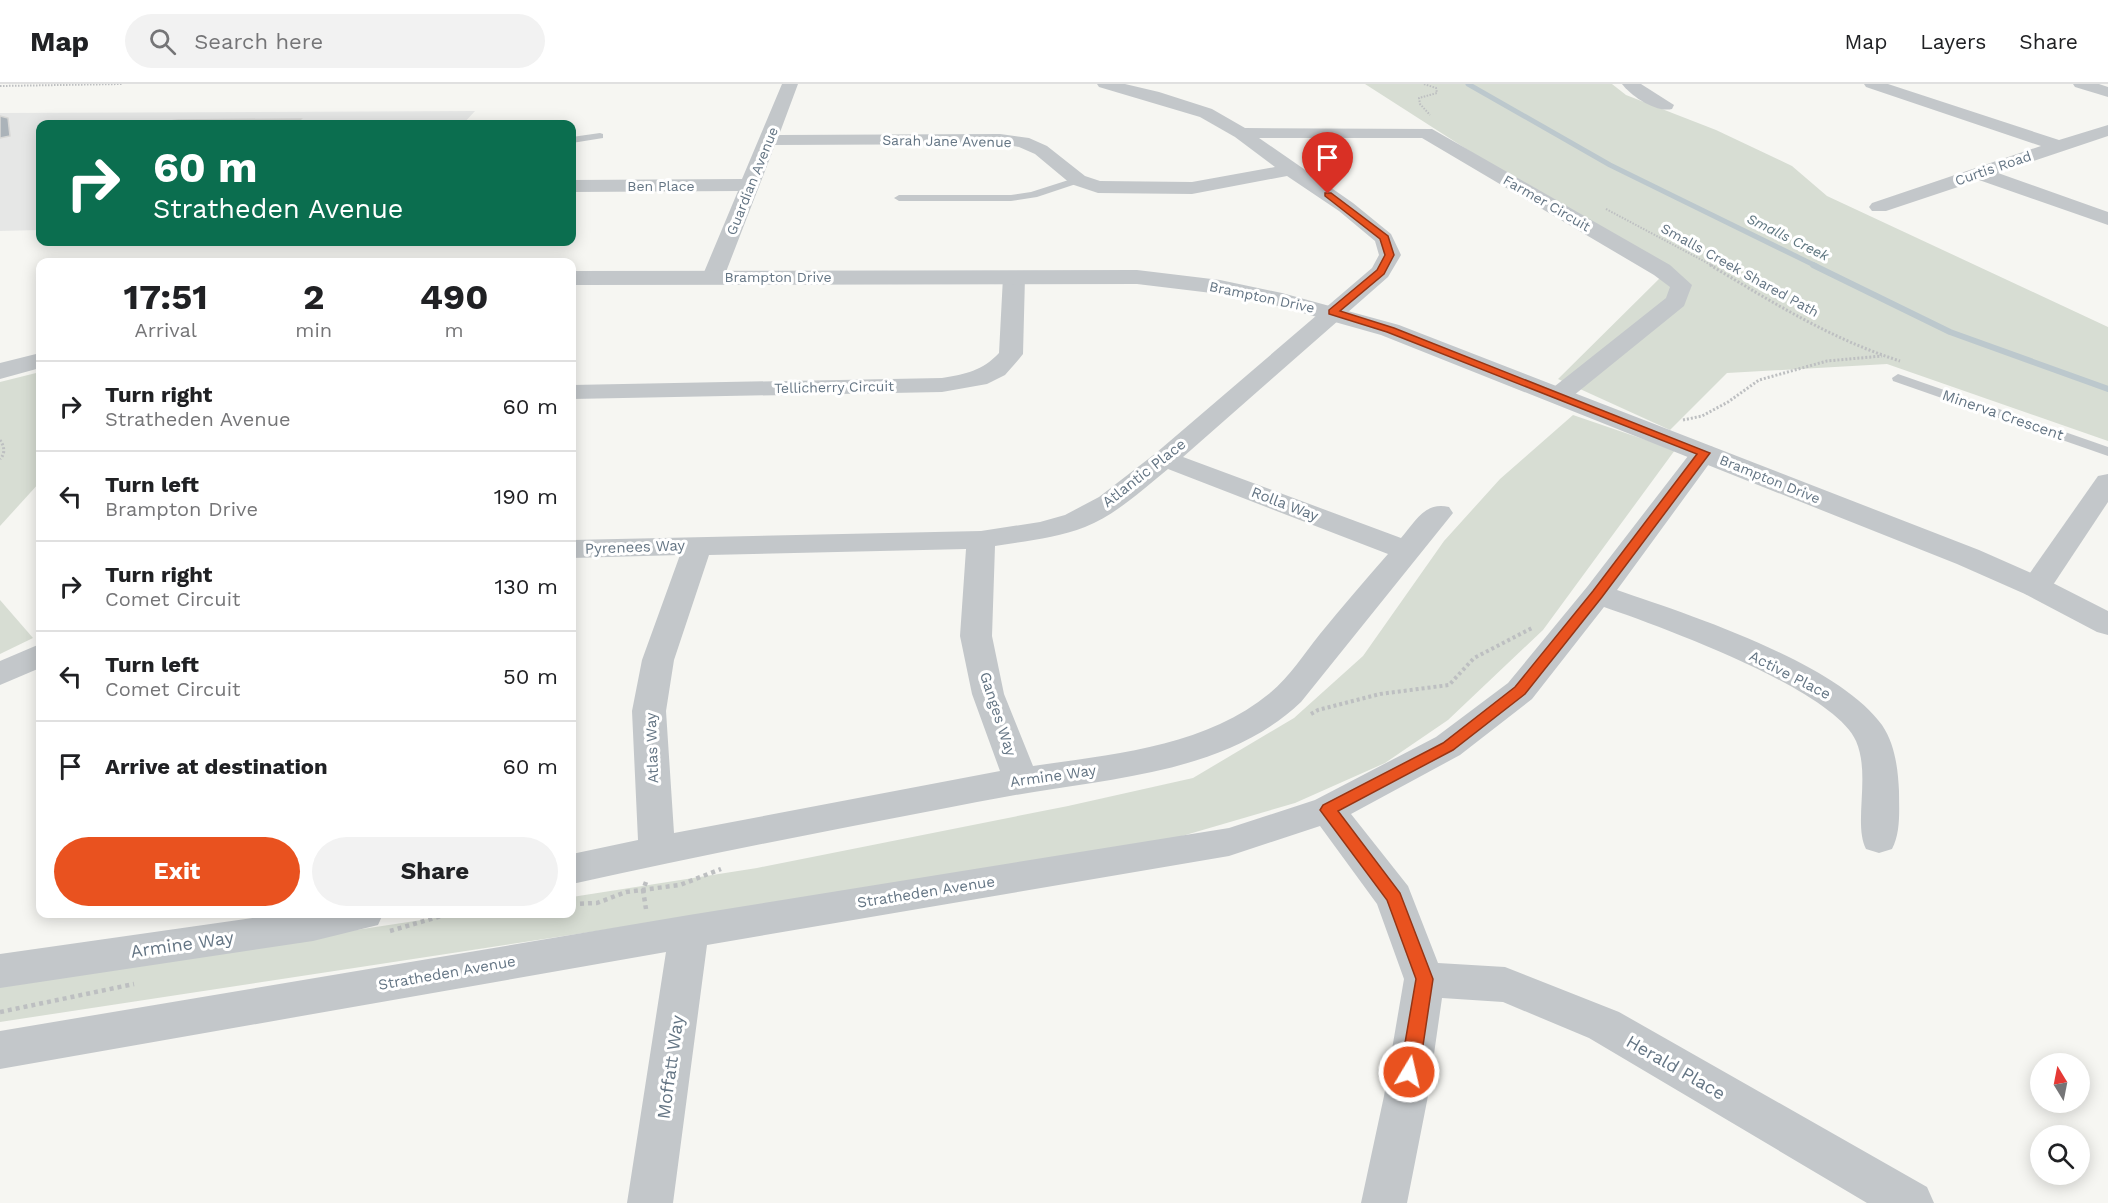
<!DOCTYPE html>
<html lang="en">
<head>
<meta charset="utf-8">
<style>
	body { margin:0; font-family:"Work Sans",sans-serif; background:#f2f2f2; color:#202124; height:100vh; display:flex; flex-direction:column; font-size:22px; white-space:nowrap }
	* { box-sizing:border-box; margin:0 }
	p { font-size:20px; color:#757577 }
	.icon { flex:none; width:33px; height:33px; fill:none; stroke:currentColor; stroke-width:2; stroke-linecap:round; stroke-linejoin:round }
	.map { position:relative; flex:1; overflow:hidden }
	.side { position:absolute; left:36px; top:174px; width:540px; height:660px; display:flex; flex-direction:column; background:#fff; border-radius:12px; box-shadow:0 3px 15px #0003 }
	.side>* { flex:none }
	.hud { position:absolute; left:36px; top:36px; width:540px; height:126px; border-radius:12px; box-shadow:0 3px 15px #0003; background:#0b6e4f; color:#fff; overflow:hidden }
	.needle { width:39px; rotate:350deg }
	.buttons { position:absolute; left:2030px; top:969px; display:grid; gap:12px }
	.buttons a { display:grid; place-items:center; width:60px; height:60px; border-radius:50%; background:#fff; box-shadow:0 3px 15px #0003; font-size:30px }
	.pin { position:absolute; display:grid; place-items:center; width:51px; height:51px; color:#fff; margin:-62px -26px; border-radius:50% 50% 50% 0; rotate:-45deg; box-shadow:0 0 6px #0007 }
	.pin .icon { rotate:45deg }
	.me { position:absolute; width:66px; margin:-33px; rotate:9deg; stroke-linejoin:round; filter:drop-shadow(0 0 4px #0008) }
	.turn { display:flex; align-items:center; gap:21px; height:126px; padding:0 18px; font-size:27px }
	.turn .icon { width:78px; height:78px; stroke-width:2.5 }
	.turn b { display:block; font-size:42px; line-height:51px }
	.eta { display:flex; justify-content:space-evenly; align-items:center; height:102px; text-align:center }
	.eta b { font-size:36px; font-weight:700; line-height:42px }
	.cta { display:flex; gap:12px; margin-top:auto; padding:12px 18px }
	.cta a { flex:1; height:69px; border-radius:36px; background:#e9521f; color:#fff; font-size:24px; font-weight:700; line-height:69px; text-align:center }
	.cta a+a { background:#f2f2f2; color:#202124 }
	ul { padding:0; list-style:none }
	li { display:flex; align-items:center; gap:18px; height:90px; padding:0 18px; border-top:2px solid #e0e0e0 }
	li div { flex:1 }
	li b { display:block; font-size:22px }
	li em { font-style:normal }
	header { display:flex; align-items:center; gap:36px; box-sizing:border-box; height:84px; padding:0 30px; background:#fff; border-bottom:2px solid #e0e0e0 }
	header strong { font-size:28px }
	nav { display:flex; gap:33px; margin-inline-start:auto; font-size:21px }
	.search { width:420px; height:54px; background:#f2f2f2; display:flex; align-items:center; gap:15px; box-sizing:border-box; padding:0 21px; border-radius:33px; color:#757577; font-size:22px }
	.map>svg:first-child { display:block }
	.built { fill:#e6e7e6 }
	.green { fill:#d7ddd3 }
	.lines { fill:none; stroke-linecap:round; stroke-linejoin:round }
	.stream-far1 { stroke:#bcc8cd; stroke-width:5 }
	.stream { stroke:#bcc8cd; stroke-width:6 }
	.building { fill:#abb3b9; stroke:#d7d7d5; stroke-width:1.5 }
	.path-far3 { stroke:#bdbfc1; stroke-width:2; stroke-dasharray:1.5 1.5; stroke-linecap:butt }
	.path-far2 { stroke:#bdbfc1; stroke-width:3; stroke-dasharray:2 2; stroke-linecap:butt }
	.path-far1 { stroke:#bdbfc1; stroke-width:4; stroke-dasharray:3 3; stroke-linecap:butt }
	.path { stroke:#bdbfc1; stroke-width:4.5; stroke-dasharray:4 4; stroke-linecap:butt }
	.service { fill:#c3c7ca; fill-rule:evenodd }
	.minor { fill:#c3c7ca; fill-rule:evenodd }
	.tertiary { fill:#c3c7ca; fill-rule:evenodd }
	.route { fill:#e9521f; stroke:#973514; stroke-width:1.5 }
	.labels { text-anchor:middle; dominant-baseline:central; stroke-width:6; stroke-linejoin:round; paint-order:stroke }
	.far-street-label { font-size:14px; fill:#647584; stroke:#fff }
	.far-water-label { font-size:14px; font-style:italic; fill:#5f7781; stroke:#fff }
	.street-label { font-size:15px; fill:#647584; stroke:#fff }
	.near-street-label { font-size:18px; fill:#647584; stroke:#fff }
</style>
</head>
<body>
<header>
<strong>Map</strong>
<div class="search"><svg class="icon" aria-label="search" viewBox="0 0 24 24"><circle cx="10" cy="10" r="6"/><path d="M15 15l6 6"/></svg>Search here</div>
<nav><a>Map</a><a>Layers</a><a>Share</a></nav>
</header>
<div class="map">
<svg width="2108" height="1119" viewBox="0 0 2108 1119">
	<rect width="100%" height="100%" fill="#f6f6f2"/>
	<polygon class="built" points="475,27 463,40 40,40 40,146 0,147 0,29"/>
	<g class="green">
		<polygon points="1365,0 1612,0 1626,11 1716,46 1792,82 1827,112 2108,243 2108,357 1887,280 1727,289 1670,346 1558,295 1663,191"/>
		<polygon points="40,288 40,398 0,442 0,298"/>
		<polygon points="1573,331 1675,366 1543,546 1448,636 1385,679 1295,719 1141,764 0,938 0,900 461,830 572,830 572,813 757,784 1068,722 1193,694 1294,634 1363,572 1444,457 1500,395"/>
		<polygon points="0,516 33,554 0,570"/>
	</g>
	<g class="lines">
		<polyline class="stream-far1" points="1468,0 1610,81 1816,182"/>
		<polyline class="stream" points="1813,181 1950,248 2108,305"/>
	</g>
	<g class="building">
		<polygon points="0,32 8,34 10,52 0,54"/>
		<polygon points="301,35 298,38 313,38 310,40 158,40 161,38 178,36"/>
	</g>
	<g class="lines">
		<g class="path-far3">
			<polyline points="1424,0 1436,4 1437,9 1419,14 1420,20 1430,31"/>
			<polyline points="0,2 122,0"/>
			<polyline points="1606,125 1713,182"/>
		</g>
		<g class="path-far2">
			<path d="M1710 181C1772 218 1831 255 1900 277"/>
			<polyline points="1683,336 1702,332 1728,318 1759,296 1827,277 1882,272"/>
			<path d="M0 356C4 362 6 369 0 375"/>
		</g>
		<polyline class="path-far1" points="1311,630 1318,626 1380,610 1449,601 1474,574 1534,543"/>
		<g class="path">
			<polyline points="646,798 643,806 646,825"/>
			<polyline points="572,820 597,819 626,808 680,801 721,785"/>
			<polyline points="390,847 448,830"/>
			<polyline points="0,928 134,900"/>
		</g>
		<g class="service">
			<polygon points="600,49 603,50 603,54 572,59 572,53"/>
			<polygon points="1078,93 1082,94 1082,98 1037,113 1011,117 899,117 894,114 899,111 1011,111 1031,108"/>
			<polygon points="1898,290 2108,363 2108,372 1893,297 1892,294"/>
		</g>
		<g class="minor">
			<path d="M782 0H798L779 51 1000 50 1029 54 1047 62 1085 92 1100 97 1192 98 1275 83 1235 53 1200 33 1099 3 1097 0H1125L1159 8 1212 25 1245 44 1432 45 1670 181 1692 201 1684 222 1568 316 1559 318 1550 316 1547 311 1550 306 1666 214 1670 203 1654 191 1422 54H1259L1353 119 1391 150 1401 171 1388 193 1183 373 1401 454C1415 438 1425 417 1449 423L1453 429 1301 618C1231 685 1124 693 1034 708 1001 713 969 720 936 726 815 749 693 773 572 800V770L638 756 632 627 642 576 680 471 572 474V456L981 447 1040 438 1065 431 1099 413 1156 369 1372 184 1379 171 1375 157 1339 127 1287 92 1192 110 1098 109 1071 100 1035 70 1019 63 1000 60 775 61 724 193 721 198 713 199 705 198 702 193 738 107 572 108V96L742 95ZM1168 385 1388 470C1365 496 1342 523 1320 550 1304 570 1290 592 1270 609 1205 663 1113 670 1033 682L1004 610 992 552 995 462C1025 457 1057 454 1085 443 1117 430 1142 406 1168 385ZM966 465 960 552 972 610 1000 687 674 749 666 627 674 576 709 471Z"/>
			<path d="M1622 0H1641L1674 21 1672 25C1656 29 1631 12 1622 0Z"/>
			<polygon points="1864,0 1888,0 2059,56 2108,41 2108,52 1998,89 2108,128 2108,141 1979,96 1886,127 1872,127 1869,123 1872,119 2041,62 1866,3"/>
			<polygon points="2073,0 2099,0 2108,3 2108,13 2075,3"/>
			<path d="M1014 187 1022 188 1025 193 1023 270 1019 275 1005 291 987 300 942 308 572 315V301L942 294C966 290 982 287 999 269L1003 193 1006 188Z"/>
			<path d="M1704 361 1713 363 1717 369 1617 506C1690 531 1838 579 1882 641 1895 660 1898 685 1899 707 1899 726 1901 748 1892 765L1879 769 1866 765C1853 740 1871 691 1856 657 1833 605 1659 542 1604 523L1532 615 1460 671 1351 730 1408 802 1438 879 1505 883 1619 928 1927 1103 1934 1119H1867L1589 954 1503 918 1442 914 1428 1012 1407 1119H1361L1384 1012 1404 895 1377 820 1320 742 1229 772 707 861 673 1119H627L666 868 0 985V947L689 831 1229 744 1315 716 1436 653 1508 599 1587 503 1695 363Z"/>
			<polygon points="2108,390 2108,418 2047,510 2036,513 2025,510 2021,503 2025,496 2098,392"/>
			<polygon points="40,560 40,584 0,601 0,577"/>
			<polygon points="280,830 383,830 378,841 313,857 0,904 0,870"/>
		</g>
		<g class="tertiary">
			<polygon points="1137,186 1220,196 1282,209 1399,241 1979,466 2047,496 2108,527 2108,551 2097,548 2025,510 1957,480 1381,251 1278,222 1220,210 1137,200 572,201 572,187"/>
			<polygon points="40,269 40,284 0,295 0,279"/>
		</g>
	</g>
	<polygon class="route" points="1325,109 1331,109 1388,152 1394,171 1384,190 1340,227 1394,244 1710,369 1602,513 1525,610 1453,666 1338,727 1400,809 1433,895 1419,988 1416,994 1409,997 1403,994 1400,988 1416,895 1387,816 1320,726 1323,721 1443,659 1515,603 1593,507 1697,370 1387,248 1329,230 1329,226 1377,186 1385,171 1380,155 1325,112"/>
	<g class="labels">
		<g class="far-street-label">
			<text transform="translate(947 57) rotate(1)">Sarah Jane Avenue</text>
			<text transform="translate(1993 84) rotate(-19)">Curtis Road</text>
			<text transform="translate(752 97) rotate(-68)">Guardian Avenue</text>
			<text x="661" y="102">Ben Place</text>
			<text transform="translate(1547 119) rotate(30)">Farmer Circuit</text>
			<text transform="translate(1740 186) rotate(29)">Smalls Creek Shared Path</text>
			<text x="778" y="193">Brampton Drive</text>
			<text transform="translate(1262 213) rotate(12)">Brampton Drive</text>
			<text transform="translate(834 303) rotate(-1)">Tellicherry Circuit</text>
			<text transform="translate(1770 395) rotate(22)">Brampton Drive</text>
		</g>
		<g class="far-water-label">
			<text transform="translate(1788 153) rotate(26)">Smalls Creek</text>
		</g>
		<g class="street-label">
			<text transform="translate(2003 331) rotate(19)">Minerva Crescent</text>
			<text transform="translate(1144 389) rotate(-38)">Atlantic Place</text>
			<text transform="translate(1285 420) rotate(21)">Rolla Way</text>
			<text transform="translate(635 463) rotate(-2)">Pyrenees Way</text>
			<text transform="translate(1790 591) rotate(27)">Active Place</text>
			<text transform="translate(998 630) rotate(72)">Ganges Way</text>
			<text transform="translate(652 664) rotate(-92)">Atlas Way</text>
			<text transform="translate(1053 692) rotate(-8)">Armine Way</text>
			<text transform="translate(926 808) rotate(-9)">Stratheden Avenue</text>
			<text transform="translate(447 889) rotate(-10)">Stratheden Avenue</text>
		</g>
		<g class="near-street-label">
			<text transform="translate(182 860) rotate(-8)">Armine Way</text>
			<text transform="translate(670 983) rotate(-82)">Moffatt Way</text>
			<text transform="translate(1676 983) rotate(30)">Herald Place</text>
		</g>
	</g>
</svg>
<div class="buttons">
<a><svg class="needle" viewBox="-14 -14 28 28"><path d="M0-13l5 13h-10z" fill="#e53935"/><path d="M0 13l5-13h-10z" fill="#757577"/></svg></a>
<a><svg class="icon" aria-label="search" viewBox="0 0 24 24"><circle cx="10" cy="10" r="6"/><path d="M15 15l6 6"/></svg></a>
</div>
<div class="pin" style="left:1328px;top:110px;background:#d93025"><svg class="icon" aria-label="arrive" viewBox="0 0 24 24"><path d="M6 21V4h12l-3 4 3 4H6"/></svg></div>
<svg class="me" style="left:1409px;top:988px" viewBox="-20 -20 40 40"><circle r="17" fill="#e9521f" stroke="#fff" stroke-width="3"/><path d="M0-11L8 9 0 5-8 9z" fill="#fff"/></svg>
<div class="hud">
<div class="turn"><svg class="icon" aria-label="right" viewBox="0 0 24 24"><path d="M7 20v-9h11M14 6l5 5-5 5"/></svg><div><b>60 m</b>Stratheden Avenue</div></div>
</div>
<section class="side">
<div class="eta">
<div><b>17:51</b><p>Arrival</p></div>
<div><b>2</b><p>min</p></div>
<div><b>490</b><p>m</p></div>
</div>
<ul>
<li><svg class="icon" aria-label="right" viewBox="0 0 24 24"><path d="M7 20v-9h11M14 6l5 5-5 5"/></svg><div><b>Turn right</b><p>Stratheden Avenue</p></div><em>60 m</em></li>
<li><svg class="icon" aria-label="left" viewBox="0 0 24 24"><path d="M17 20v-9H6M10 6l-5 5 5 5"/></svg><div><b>Turn left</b><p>Brampton Drive</p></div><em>190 m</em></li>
<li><svg class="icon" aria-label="right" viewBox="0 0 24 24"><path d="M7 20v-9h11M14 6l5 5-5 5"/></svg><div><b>Turn right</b><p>Comet Circuit</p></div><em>130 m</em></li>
<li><svg class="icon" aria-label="left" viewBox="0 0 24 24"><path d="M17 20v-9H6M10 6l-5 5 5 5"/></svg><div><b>Turn left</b><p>Comet Circuit</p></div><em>50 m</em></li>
<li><svg class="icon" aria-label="arrive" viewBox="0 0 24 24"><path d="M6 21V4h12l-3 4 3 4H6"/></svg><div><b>Arrive at destination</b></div><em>60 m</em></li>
</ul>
<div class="cta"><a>Exit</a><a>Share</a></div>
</section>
</div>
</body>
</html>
